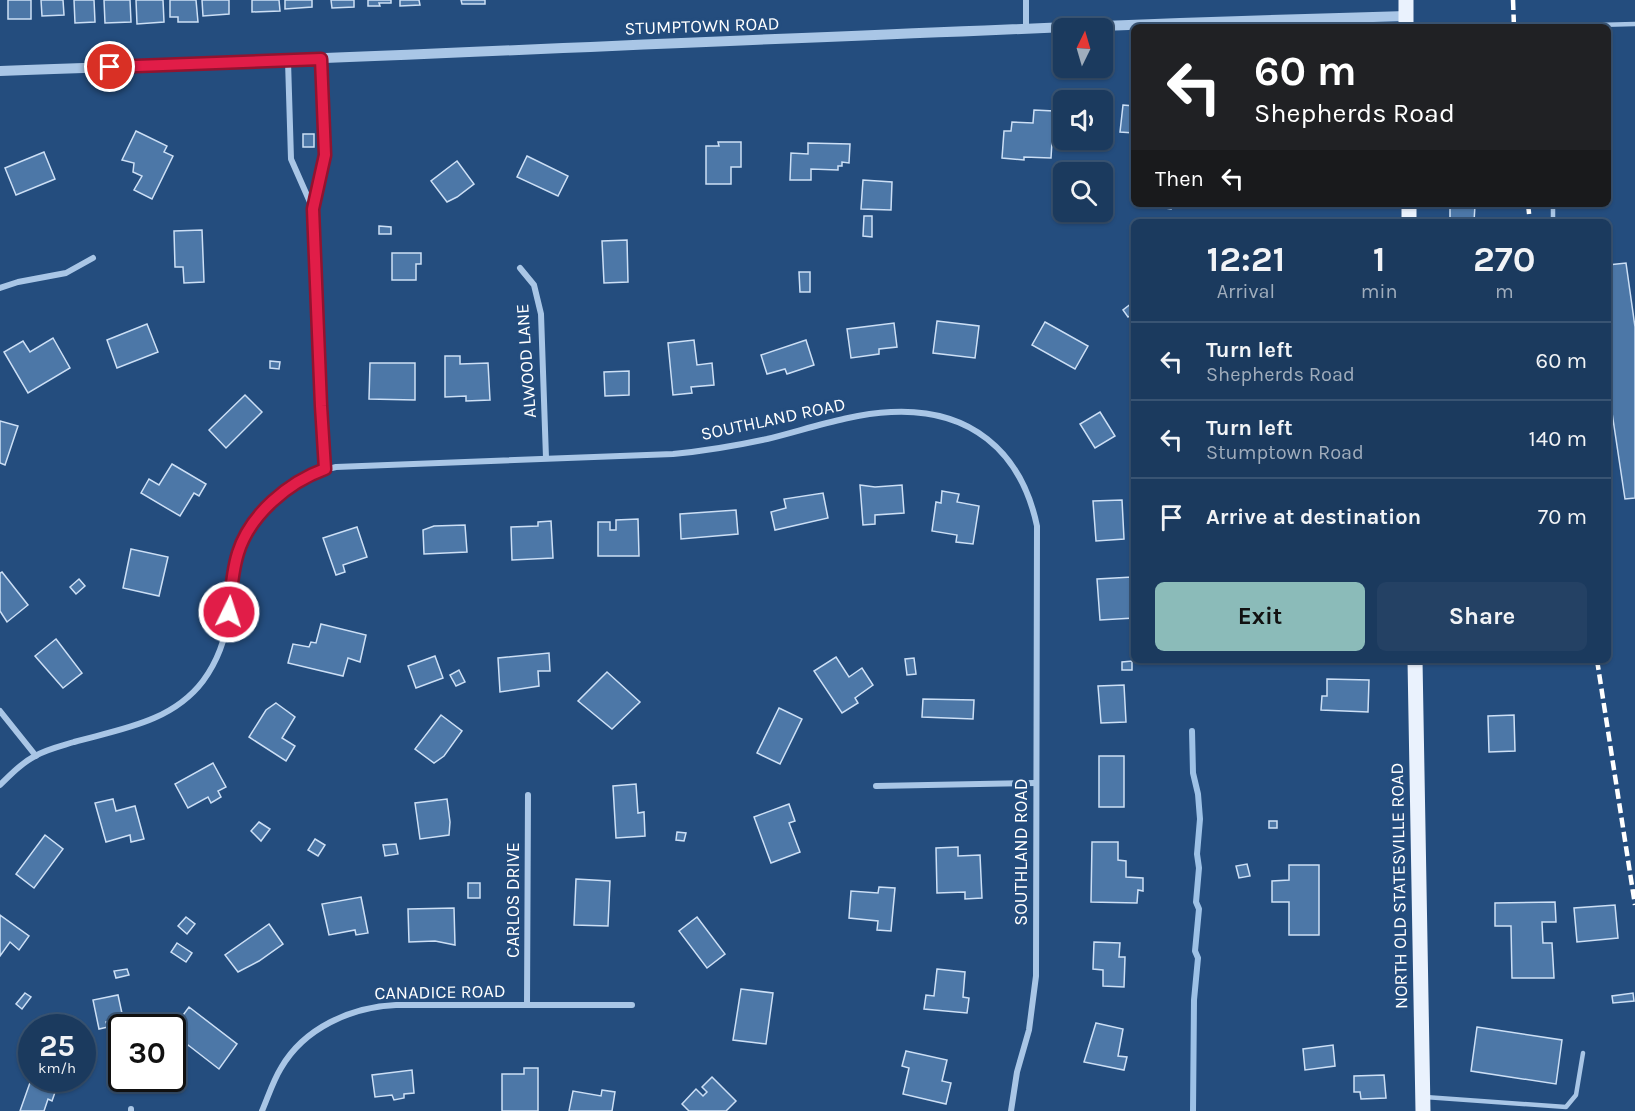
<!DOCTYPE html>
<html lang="en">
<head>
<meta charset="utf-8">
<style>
	body { margin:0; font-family:Karla,sans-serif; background:#244164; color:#f1f3f6; height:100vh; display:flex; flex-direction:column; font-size:22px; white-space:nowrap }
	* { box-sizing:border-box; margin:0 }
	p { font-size:20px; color:#a0adbc }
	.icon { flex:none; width:33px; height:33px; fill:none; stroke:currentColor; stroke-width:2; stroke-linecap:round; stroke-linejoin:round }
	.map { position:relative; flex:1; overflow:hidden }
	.side { position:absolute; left:1131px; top:219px; width:480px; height:444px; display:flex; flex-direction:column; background:#1b3a5e; border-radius:9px; box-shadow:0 2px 4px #0004,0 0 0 2px #395473 }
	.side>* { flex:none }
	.guide { position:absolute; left:1131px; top:24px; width:480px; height:183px; border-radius:9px; box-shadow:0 2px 4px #0004,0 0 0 2px #395473; background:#202124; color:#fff; overflow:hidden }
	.needle { width:39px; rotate:5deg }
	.controls { position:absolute; left:1053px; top:18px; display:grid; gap:12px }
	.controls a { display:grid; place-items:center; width:60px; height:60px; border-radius:9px; background:#1b3a5e; box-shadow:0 2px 4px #0004,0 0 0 2px #395473; font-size:30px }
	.speed { position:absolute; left:18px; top:1014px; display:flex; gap:12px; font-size:30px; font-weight:700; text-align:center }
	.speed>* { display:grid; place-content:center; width:78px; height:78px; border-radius:50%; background:#1b3a5e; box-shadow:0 2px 4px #0004,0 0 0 2px #395473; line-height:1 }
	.speed small { font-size:15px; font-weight:400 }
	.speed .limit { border:3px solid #111; border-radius:9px; background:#fff; color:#111 }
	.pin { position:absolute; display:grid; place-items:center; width:51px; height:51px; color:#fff; margin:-26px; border:3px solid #fff; border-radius:50%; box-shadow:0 2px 6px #0007 }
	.me { position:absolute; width:66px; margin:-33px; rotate:4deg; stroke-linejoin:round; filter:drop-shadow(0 0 4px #0008) }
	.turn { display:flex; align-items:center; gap:21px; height:126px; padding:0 24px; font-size:27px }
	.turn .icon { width:78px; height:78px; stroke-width:2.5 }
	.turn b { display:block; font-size:42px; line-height:51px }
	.then { display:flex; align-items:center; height:57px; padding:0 24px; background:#0003; gap:12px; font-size:22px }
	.eta { display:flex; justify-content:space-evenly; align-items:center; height:102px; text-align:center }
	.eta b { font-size:36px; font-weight:700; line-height:42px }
	.button { display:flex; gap:12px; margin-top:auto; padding:12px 24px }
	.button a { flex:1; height:69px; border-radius:9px; background:#8bbbb9; color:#111; font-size:24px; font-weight:700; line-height:69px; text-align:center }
	.button a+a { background:#244164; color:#f1f3f6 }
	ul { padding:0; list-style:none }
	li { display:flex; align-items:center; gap:18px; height:78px; padding:0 24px; border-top:2px solid #395473 }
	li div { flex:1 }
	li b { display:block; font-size:22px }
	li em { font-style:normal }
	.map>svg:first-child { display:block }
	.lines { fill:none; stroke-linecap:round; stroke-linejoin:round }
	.stream { stroke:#9dc1e6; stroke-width:6 }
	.building { fill:#4c77a7; stroke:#ccdff5; stroke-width:1.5 }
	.service { stroke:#a9c6e6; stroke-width:4.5 }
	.minor { stroke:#a9c6e6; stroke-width:6 }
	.tertiary { stroke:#a9c6e6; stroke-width:10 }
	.primary { stroke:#eaf2fd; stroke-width:15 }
	.rail { stroke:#fff; stroke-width:4.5; stroke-dasharray:10 4.5; stroke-linecap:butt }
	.route-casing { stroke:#92132f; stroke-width:15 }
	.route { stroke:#e11d48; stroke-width:10 }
	.labels { text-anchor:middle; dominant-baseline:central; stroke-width:6; stroke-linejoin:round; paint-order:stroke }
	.street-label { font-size:18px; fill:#fff; stroke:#244d7e }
</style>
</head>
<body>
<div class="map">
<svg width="1635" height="1111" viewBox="0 0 1635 1111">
	<rect width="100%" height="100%" fill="#244d7e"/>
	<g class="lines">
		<polyline class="stream" points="1192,731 1193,773 1198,794 1200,819 1197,854 1199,868 1196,902 1199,909 1195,951 1198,958 1194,1000 1193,1111"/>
	</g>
	<g class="building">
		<rect x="8" y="0" width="23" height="19"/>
		<polygon points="41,0 63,0 64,15 42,16"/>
		<polygon points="74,0 94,0 95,22 75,23"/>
		<polygon points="104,0 130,0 131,22 105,23"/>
		<polygon points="136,0 163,0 164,22 137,24"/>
		<polygon points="170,0 196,0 198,22 178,22 178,17 170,17"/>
		<polygon points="202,0 229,0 229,14 203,16"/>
		<polygon points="252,0 279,0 280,11 252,12"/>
		<polygon points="285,0 312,0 312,7 285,9"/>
		<polygon points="331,0 354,0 354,7 332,8"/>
		<polygon points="368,0 391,0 391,3 379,3 380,6 368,6"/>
		<polygon points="400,0 419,0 420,5 400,6"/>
		<polygon points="461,0 485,0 485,4 462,4"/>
		<polygon points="1123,105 1134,106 1134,133 1120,132"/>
		<polygon points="1034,110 1054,111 1051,158 1024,157 1024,160 1002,158 1004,131 1011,131 1012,122 1033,123"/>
		<polygon points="136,131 167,146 164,152 173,156 152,199 134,190 142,176 133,172 134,163 122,160"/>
		<rect x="303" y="134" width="11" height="13"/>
		<polygon points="718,142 741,142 741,167 731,167 731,184 706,184 706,146 719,146"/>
		<polygon points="808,143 850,144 849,163 842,162 842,166 838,166 838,170 811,169 811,180 790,180 791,153 808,154"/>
		<polygon points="44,152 55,179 16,195 5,168"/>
		<polygon points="527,156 568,176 558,196 517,177"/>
		<polygon points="457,161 474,184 457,197 447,202 431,181"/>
		<polygon points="863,180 892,182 891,210 861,209"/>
		<polygon points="1138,204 1171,204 1171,209"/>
		<polygon points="1450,204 1475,205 1474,222 1450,222"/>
		<polygon points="864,216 872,216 872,237 863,236"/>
		<polygon points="379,226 391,227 391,234 379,234"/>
		<polygon points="202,230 204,282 184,283 183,267 175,267 174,231"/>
		<polygon points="627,240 628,282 604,283 602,241"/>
		<polygon points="392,253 421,253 421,264 416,264 416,280 392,280"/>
		<polygon points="1626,263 1635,327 1635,498 1625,499 1608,386 1608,265"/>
		<polygon points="799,272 810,272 810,292 800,292"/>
		<polygon points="1132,303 1134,313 1128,317 1123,310"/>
		<polygon points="937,321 979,326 975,358 933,353"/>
		<polygon points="1045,322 1088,346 1075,369 1032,345"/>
		<polygon points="894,323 897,347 879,349 879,354 851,358 847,329"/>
		<polygon points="147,324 158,352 117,368 107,340"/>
		<polygon points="53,338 70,368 28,393 4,352 23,341 30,352"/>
		<polygon points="694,340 697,365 712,363 714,385 691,387 692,393 673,395 668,343"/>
		<polygon points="806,340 814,365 787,374 785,369 767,374 761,355"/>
		<polygon points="445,356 460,356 460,364 488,363 490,400 466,401 466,396 445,397"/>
		<polygon points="270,361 280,362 279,369 270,368"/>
		<polygon points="370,363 415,363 415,400 369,399"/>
		<polygon points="629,371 629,395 605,396 604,372"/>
		<polygon points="245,395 262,412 226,448 209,430"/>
		<polygon points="1100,412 1115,436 1095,448 1080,424"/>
		<polygon points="0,421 18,426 5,465 0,463"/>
		<polygon points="172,464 206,484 199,496 194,493 180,516 141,493 149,479 159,485"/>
		<polygon points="860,485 875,487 902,485 904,513 875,515 875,524 863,525"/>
		<polygon points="942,491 959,494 957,502 979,506 973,544 956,542 957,535 932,531 936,502 941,503"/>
		<polygon points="823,493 828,518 775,530 771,512 786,508 784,499"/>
		<polygon points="1122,500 1124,539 1096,541 1093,501"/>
		<polygon points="736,510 738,534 681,539 680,514"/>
		<polygon points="638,519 639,556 598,556 598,522 610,522 610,530 616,530 616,520"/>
		<polygon points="551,521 553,558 512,560 511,527 538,526 538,522"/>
		<polygon points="465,525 467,552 424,554 423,530 434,526"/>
		<polygon points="357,527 367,557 343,565 345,572 336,575 323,538"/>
		<polygon points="131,549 168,557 159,596 123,588"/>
		<polygon points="2,572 28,605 7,622 0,611 0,573"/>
		<polygon points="1132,577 1134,618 1100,620 1097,579"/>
		<polygon points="79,579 85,586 76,594 70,587"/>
		<polygon points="321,624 366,635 360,662 348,658 343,676 288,663 293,644 309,647 311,642 316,643"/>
		<polygon points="56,639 82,673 63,688 35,656"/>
		<polygon points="549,653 550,671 538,671 539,686 500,692 498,658"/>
		<polygon points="435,656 443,678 416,688 408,666"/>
		<polygon points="836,657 849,677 862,668 873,685 855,698 858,703 842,713 814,671"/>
		<polygon points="914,658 916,674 907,675 905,659"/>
		<polygon points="1132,661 1132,670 1122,670 1122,662"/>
		<polygon points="459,670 465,682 456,686 450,675"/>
		<polygon points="607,672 640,702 612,729 578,701"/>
		<polygon points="1327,679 1369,680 1368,712 1321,710 1322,696 1327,696"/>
		<polygon points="1124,685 1126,722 1101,723 1098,686"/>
		<polygon points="923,699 974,700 973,719 922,717"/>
		<polygon points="276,703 295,717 282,738 295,746 286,761 249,737 266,710"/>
		<polygon points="779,708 802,719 780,764 757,753"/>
		<polygon points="441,715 462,731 444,756 434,763 415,749"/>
		<polygon points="1514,715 1515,751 1489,752 1488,716"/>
		<rect x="1099" y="756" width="25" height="51"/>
		<polygon points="213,763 226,787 218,791 221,797 211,803 208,797 188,808 175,784"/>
		<polygon points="636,784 638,813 644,812 645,836 616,838 613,786"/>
		<polygon points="113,799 116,811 135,806 144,839 131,842 130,835 106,842 95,803"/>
		<polygon points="447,799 450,822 449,835 420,839 415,803"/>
		<polygon points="789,804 795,821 789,823 800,852 771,863 754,817"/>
		<rect x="1269" y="821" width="8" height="7"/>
		<polygon points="259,822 270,829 261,841 251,831"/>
		<polygon points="677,832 686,833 684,841 676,840"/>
		<polygon points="45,835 63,849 34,888 16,874"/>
		<polygon points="315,839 325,845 318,856 308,850"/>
		<polygon points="1092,842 1118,842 1118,860 1126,861 1126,877 1143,878 1143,891 1138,890 1137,903 1091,902"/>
		<polygon points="396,844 398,854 385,856 383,845"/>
		<polygon points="958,847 958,856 980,855 982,898 965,899 965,892 937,893 936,848"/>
		<polygon points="1247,864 1250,876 1239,878 1236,866"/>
		<polygon points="1289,865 1319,865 1319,935 1289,935 1289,902 1272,902 1272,881 1289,880"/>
		<polygon points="576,879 610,881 608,926 574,925"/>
		<rect x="468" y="883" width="12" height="15"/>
		<polygon points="879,887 895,888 891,931 877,930 878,921 849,918 851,891 878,893"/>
		<polygon points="361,897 368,933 356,935 355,930 329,935 322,904"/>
		<polygon points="1555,902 1556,922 1542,922 1543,943 1552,943 1554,978 1512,978 1511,926 1495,926 1495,903"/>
		<polygon points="1615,905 1618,938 1577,942 1574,908"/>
		<polygon points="454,908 455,945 435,941 409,942 408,909"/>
		<polygon points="0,915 29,936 19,950 10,942 0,956"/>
		<polygon points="186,917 195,924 187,934 178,926"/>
		<polygon points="697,917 725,954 707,968 679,931"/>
		<polygon points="269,924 283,944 259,961 238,972 225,955"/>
		<polygon points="1094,942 1120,943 1119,957 1125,957 1124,987 1103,986 1103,970 1093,969"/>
		<polygon points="177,943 192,953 186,962 171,952"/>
		<polygon points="127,969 129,975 116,978 114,971"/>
		<polygon points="937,969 965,972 963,997 969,998 967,1013 924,1009 926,995 934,996"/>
		<polygon points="741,989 773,993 766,1044 733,1040"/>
		<polygon points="25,993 31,997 22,1009 16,1004"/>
		<polygon points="1633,993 1634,1001 1613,1003 1612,996"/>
		<polygon points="118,995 123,1018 106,1022 108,1027 99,1029 93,1000"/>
		<polygon points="189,1007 237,1044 219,1069 188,1045 183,1052 172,1044 172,1030"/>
		<polygon points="1096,1023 1123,1029 1118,1056 1127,1057 1124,1070 1084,1062"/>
		<polygon points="1477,1027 1562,1040 1556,1084 1471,1071"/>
		<polygon points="32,1033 32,1052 24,1049"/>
		<polygon points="1333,1045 1335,1066 1305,1070 1303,1049"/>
		<polygon points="906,1051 947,1060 942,1081 951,1083 946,1104 903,1094 909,1068 902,1066"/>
		<polygon points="524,1068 538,1068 538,1111 502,1111 502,1074 524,1074"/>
		<polygon points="412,1070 414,1093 404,1094 404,1098 394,1100 392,1095 375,1097 372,1075"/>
		<polygon points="1384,1075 1386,1098 1361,1099 1360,1092 1354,1092 1354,1076"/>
		<polygon points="32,1077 60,1078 52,1101 48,1099 44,1111 20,1111"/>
		<polygon points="712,1077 736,1101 726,1111 689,1111 682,1104 696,1089 703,1096 707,1092 702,1087"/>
		<polygon points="602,1090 615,1092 612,1111 569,1111 573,1091 601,1096"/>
	</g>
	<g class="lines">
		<g class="service">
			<polyline points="1591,27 1597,25 1635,24"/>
			<polyline points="1553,204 1553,222"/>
			<polyline points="1425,1097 1566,1107 1576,1095 1583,1053"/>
		</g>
		<g class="minor">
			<polyline points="1026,0 1026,29"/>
			<polyline points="321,59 325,155 313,209 321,406 325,469"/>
			<polyline points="288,61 291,159 313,209"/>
			<polyline points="520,268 534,285 541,314 546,458"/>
			<polyline points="0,288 18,282 66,273 93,258"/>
			<polyline points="0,711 36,756"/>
			<path d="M0 785C11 774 22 763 35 756 47 749 61 746 74 742 121 729 172 722 203 681 217 662 226 637 229 613 232 592 231 571 239 550 247 530 260 514 276 499 294 484 313 472 336 467L673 454C705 451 735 446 767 439 808 429 849 414 891 412 969 408 1021 450 1037 526L1036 976 1029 1030 1017 1072 1011 1111"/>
			<polyline points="876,786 1036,783"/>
			<polyline points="527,1005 528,795"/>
			<polyline points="131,1109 131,1111"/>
			<path d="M262 1111C268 1097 273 1081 281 1068 304 1028 351 1007 396 1005H632"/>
		</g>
		<path class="tertiary" d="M0 71C469 54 937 29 1406 16"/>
		<g class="primary">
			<polyline points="1406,0 1406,27"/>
			<polyline points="1409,204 1409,222"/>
			<polyline points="1415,660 1423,1111"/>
		</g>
		<g class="rail">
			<polyline points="1513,0 1514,27"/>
			<polyline points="1528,204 1530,222"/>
			<polyline points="1597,660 1635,905"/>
		</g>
	</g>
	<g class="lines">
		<g class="route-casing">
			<path id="route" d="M110 67 321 59 325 155 313 209 321 406 325 469C289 482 250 514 238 553 232 572 231 592 229 612"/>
		</g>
		<use href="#route" class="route"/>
	</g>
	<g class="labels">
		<g class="street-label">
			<text transform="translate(702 26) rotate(-2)">STUMPTOWN ROAD</text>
			<text transform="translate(526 361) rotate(-94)">ALWOOD LANE</text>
			<text transform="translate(773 419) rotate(-12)">SOUTHLAND ROAD</text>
			<text transform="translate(1021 852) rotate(-90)">SOUTHLAND ROAD</text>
			<text transform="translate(1399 886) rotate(-91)">NORTH OLD STATESVILLE ROAD</text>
			<text transform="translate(513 900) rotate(-90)">CARLOS DRIVE</text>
			<text transform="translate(440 992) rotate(-1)">CANADICE ROAD</text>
		</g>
	</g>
</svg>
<div class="controls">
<a><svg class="needle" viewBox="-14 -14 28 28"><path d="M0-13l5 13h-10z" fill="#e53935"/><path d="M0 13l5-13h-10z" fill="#a0adbc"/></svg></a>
<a><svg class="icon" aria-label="sound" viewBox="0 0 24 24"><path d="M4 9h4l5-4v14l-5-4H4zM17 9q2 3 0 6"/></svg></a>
<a><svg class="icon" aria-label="search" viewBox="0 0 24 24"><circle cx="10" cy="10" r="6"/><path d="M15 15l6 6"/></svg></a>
</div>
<div class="speed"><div>25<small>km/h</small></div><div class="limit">30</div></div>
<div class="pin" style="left:110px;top:67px;background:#d93025"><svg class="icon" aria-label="arrive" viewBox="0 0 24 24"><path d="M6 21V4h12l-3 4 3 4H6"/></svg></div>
<svg class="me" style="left:229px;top:612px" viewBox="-20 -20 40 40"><circle r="17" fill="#e11d48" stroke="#fff" stroke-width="3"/><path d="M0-11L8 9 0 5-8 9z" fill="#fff"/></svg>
<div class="guide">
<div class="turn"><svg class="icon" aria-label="left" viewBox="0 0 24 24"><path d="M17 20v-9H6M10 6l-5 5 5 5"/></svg><div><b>60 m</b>Shepherds Road</div></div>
<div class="then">Then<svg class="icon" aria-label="left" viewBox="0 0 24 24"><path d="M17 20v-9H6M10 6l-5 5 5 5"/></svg></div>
</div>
<section class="side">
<div class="eta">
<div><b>12:21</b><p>Arrival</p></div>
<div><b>1</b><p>min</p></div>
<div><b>270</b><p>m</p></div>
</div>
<ul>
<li><svg class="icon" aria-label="left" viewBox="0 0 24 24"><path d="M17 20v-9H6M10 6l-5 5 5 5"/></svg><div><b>Turn left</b><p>Shepherds Road</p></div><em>60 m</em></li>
<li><svg class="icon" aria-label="left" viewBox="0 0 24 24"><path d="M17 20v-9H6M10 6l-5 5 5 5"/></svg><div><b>Turn left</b><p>Stumptown Road</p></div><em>140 m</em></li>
<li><svg class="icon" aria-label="arrive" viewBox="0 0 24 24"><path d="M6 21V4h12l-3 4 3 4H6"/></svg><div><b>Arrive at destination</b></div><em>70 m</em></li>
</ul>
<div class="button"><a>Exit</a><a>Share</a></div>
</section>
</div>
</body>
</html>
